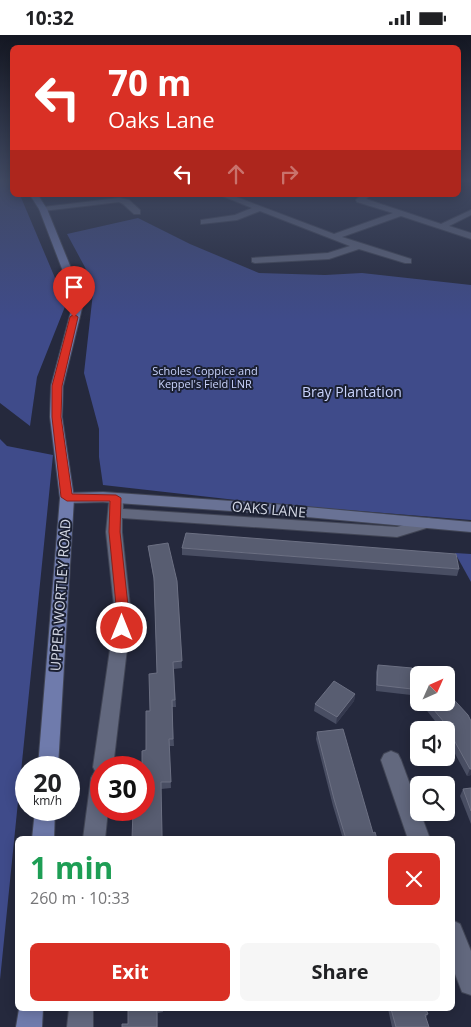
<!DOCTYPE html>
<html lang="en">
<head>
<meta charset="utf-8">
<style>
	body { margin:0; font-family:"Open Sans",sans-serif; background:#f6f6f6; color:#202124; height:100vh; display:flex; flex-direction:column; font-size:19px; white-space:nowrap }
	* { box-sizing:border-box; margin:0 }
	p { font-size:16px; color:#757577 }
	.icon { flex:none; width:28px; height:28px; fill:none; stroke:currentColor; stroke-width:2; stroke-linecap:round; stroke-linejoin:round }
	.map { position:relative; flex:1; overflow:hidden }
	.sheet { position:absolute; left:15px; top:801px; width:440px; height:175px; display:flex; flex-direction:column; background:#fff; border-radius:8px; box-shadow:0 2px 12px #0003 }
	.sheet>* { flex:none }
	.banner { position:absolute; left:10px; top:10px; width:451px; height:152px; border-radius:8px; box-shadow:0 2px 12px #0003; background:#d93025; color:#fff; overflow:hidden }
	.needle { width:32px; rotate:45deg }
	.buttons { position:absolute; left:410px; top:631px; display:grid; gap:10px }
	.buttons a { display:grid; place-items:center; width:45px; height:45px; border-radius:8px; background:#fff; box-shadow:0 2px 12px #0003; font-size:25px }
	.speed { position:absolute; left:15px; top:721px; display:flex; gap:10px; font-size:25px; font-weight:700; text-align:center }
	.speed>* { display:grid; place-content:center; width:65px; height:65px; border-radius:50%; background:#fff; box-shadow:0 2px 12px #0003; line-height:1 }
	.speed small { font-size:12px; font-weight:400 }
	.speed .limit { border:8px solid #d22; background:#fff; color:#111 }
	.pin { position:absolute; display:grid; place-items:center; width:42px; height:42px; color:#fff; margin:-51px -21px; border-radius:50% 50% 50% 0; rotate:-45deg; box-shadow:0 0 5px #0007 }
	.pin .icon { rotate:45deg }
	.me { position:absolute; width:55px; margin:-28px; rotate:0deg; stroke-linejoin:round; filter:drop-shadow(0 0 4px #0008) }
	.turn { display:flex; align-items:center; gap:18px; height:105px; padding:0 15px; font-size:22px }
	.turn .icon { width:65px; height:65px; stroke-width:2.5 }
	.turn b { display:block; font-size:35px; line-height:42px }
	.lanes { display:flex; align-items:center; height:48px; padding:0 15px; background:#0003; justify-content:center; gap:25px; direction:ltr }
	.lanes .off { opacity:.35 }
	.round { display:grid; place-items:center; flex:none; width:52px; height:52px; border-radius:8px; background:#f6f6f6 }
	.headline { display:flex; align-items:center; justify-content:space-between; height:85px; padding:0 15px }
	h1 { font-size:30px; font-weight:700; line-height:38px; color:#1e9e55 }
	.button { display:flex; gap:10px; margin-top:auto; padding:10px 15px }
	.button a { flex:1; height:58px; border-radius:8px; background:#d93025; color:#fff; font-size:20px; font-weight:700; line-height:58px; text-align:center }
	.button a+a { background:#f6f6f6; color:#202124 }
	.status { display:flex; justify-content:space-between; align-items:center; height:35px; padding:0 25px; background:#fff; direction:ltr }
	.status svg { height:14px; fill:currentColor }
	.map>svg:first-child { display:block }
	.green { fill:#3f4b8a }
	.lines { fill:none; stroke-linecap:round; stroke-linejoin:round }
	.street-casing { stroke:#414555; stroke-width:2 }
	.secondary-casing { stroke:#414555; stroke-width:2 }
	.primary-casing { stroke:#414555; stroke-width:2 }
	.street { fill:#62687e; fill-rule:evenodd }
	.secondary { fill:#697295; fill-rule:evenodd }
	.primary { fill:#6f7bac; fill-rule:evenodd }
	.wall { fill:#494e63 }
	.shaded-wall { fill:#35394e }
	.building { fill:#585d71; stroke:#6c7083 }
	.route { fill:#d93025; stroke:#8d1f18 }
	.labels { text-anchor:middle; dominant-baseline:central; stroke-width:4; stroke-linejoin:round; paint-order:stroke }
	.far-park-label { font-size:11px; fill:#cad4fd; stroke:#1b2032 }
	.park-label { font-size:14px; fill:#cad4fd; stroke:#1b2032 }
	.street-label { font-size:14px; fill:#d4d8e5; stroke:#1b2032 }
</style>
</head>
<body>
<div class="status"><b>10:32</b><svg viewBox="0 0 49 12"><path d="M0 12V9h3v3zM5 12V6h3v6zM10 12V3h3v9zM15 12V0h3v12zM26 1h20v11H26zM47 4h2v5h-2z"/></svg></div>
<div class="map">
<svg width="471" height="992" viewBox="0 0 471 992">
	<rect width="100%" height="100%" fill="#25293d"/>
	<g class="green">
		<polygon points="0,146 12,146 12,160 20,160 66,269 37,342 30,391 0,368"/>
		<polygon points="138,183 190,209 259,238 325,240 362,238 471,250 471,485 272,469 103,450 99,422 99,394 84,338 94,249 67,199"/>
		<polygon points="0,404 7,411 53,420 0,945"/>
		<polygon points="455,518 471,519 471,547"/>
	</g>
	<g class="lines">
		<g class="street-casing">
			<g id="street">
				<polygon points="220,160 231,160 334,199 393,178 357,167 356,165 361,160 370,160 366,164 441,189 471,175 471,180 449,191 471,198 471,204 401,181 342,202 411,224 411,228 405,228 359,214 329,224 255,228 252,227 252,223 328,218 350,211 260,176 237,185 201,189 201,185 235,180 252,173"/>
				<polygon points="119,163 129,165 140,175 140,179 134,179 123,169 119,167 43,176 39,174 43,172"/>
				<polygon points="116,462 121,464 123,467 123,474 397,492 428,483 433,485 435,488 433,491 397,502 122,483 122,497 131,580 113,732 101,732 101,775 108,775 105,804 83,804 91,743 95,736 93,732 115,580 106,497 109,467 111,464"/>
				<polygon points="391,716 398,719 401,725 430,804 408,804 381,725 384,719"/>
				<polygon points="452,885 460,889 471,916 471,960 462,957 452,931"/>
				<polygon points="69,974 93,974 93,992 67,992"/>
			</g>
		</g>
		<g class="secondary-casing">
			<polygon id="secondary" points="103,457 274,469 471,487 471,497 274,479 103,467 67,468 62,466 60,463 62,460 67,458"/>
		</g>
		<g class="primary-casing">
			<g id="primary">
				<polygon points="30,160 38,160 47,174 84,265 63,351 62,382 74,463 58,732 38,732 60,463 50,382 51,351 74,265 39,174"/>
				<polygon points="35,775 55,775 54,804 32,804"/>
				<polygon points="19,974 43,974 42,992 16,992"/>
			</g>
		</g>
		<use href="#street" class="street"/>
		<use href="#secondary" class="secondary"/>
		<use href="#primary" class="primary"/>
	</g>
	<g class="wall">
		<polygon points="148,511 177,546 182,633 174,634 176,672 172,672 174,711 169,711 171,753 161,754 144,775 146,715 150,676 157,638 154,547"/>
		<polygon points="182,513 459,534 457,541 261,526 182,520"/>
		<polygon points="378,630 412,654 411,660 376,656 376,637"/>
		<polygon points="355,659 354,666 336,689 314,676 315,669"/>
		<polygon points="425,668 446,668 471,686 471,740 467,741 446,702 446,695 442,695 424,672"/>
		<polygon points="317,697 373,798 377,804 343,804 333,771 316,704"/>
		<polygon points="471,753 471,789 460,761 463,754"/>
		<polygon points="128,974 163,974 163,977 158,978 128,989"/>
		<polygon points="388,974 426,974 428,979 426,983 429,992 392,992"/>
	</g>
	<g class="shaded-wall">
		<polygon points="355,659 354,666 336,689 337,682"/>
		<polygon points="470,734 471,734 471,740 467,741"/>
		<polygon points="161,747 161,754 163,804 162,804"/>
		<polygon points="157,974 158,978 158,992 157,992"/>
	</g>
	<g class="building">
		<polygon points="186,498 456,519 459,534 182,513"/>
		<polygon points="168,508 177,546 182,626 173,627 175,665 172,665 173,704 169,704 171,747 161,747 162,804 132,804 133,775 144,775 144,732 142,732 142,716 146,715 146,676 150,676 149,639 157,638 154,543 148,511"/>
		<polygon points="378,630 412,633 412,654 377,650"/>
		<polygon points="334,646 355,659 337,682 315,669"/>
		<polygon points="446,656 468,680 471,686 471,734 470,734 444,687 428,668 446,668"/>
		<polygon points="343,694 373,798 375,797 377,804 346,804 334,764 317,697"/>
		<polygon points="471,753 471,776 463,754"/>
		<polygon points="128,974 157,974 157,992 122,992 122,989 128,989"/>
		<polygon points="391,974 426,974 428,979 425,980 429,992 396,992"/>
	</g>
	<linearGradient id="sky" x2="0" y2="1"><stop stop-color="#141722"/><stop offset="0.51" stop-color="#404962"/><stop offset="1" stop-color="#404962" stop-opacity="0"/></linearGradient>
	<rect width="471" height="285" fill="url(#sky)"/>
	<polygon class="route" points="74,279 78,282 62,351 61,382 72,459 116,460 121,463 120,497 129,580 127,597 117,597 116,593 117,580 109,497 110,466 67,466 61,462 52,382 52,351 70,282"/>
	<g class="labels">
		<g class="far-park-label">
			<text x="205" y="335">Scholes Coppice and<tspan x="205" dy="13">Keppel's Field LNR</tspan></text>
		</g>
		<g class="park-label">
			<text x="352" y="356">Bray Plantation</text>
		</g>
		<g class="street-label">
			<text transform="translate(269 474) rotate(5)">OAKS LANE</text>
			<text transform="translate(60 560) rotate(-86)">UPPER WORTLEY ROAD</text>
		</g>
	</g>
</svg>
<div class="buttons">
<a><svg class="needle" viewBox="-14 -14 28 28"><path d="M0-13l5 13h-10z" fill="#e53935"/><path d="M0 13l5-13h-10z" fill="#757577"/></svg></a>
<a><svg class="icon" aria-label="sound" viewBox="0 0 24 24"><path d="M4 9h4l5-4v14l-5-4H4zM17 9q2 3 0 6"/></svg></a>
<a><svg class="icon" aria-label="search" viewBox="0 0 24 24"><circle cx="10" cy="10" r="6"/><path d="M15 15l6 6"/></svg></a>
</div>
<div class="speed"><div>20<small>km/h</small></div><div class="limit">30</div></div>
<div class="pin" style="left:74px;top:282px;background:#d93025"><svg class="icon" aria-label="arrive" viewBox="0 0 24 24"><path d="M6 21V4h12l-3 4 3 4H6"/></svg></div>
<svg class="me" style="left:122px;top:593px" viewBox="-20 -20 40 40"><circle r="17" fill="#d93025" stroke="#fff" stroke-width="3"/><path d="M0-11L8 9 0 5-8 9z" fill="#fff"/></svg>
<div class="banner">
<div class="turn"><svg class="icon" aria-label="left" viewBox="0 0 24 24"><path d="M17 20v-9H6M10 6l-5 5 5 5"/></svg><div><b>70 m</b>Oaks Lane</div></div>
<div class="lanes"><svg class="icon" aria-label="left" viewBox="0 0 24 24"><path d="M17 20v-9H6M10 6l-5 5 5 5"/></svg><svg class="icon off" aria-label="ahead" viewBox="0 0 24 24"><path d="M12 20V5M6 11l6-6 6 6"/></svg><svg class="icon off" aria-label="right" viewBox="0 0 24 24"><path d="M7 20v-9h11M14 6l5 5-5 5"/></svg></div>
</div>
<section class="sheet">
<div class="headline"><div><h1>1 min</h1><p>260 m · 10:33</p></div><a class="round" style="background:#d93025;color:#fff"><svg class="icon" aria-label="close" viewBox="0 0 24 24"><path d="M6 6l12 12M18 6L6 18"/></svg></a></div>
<div class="button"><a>Exit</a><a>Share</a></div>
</section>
</div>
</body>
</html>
